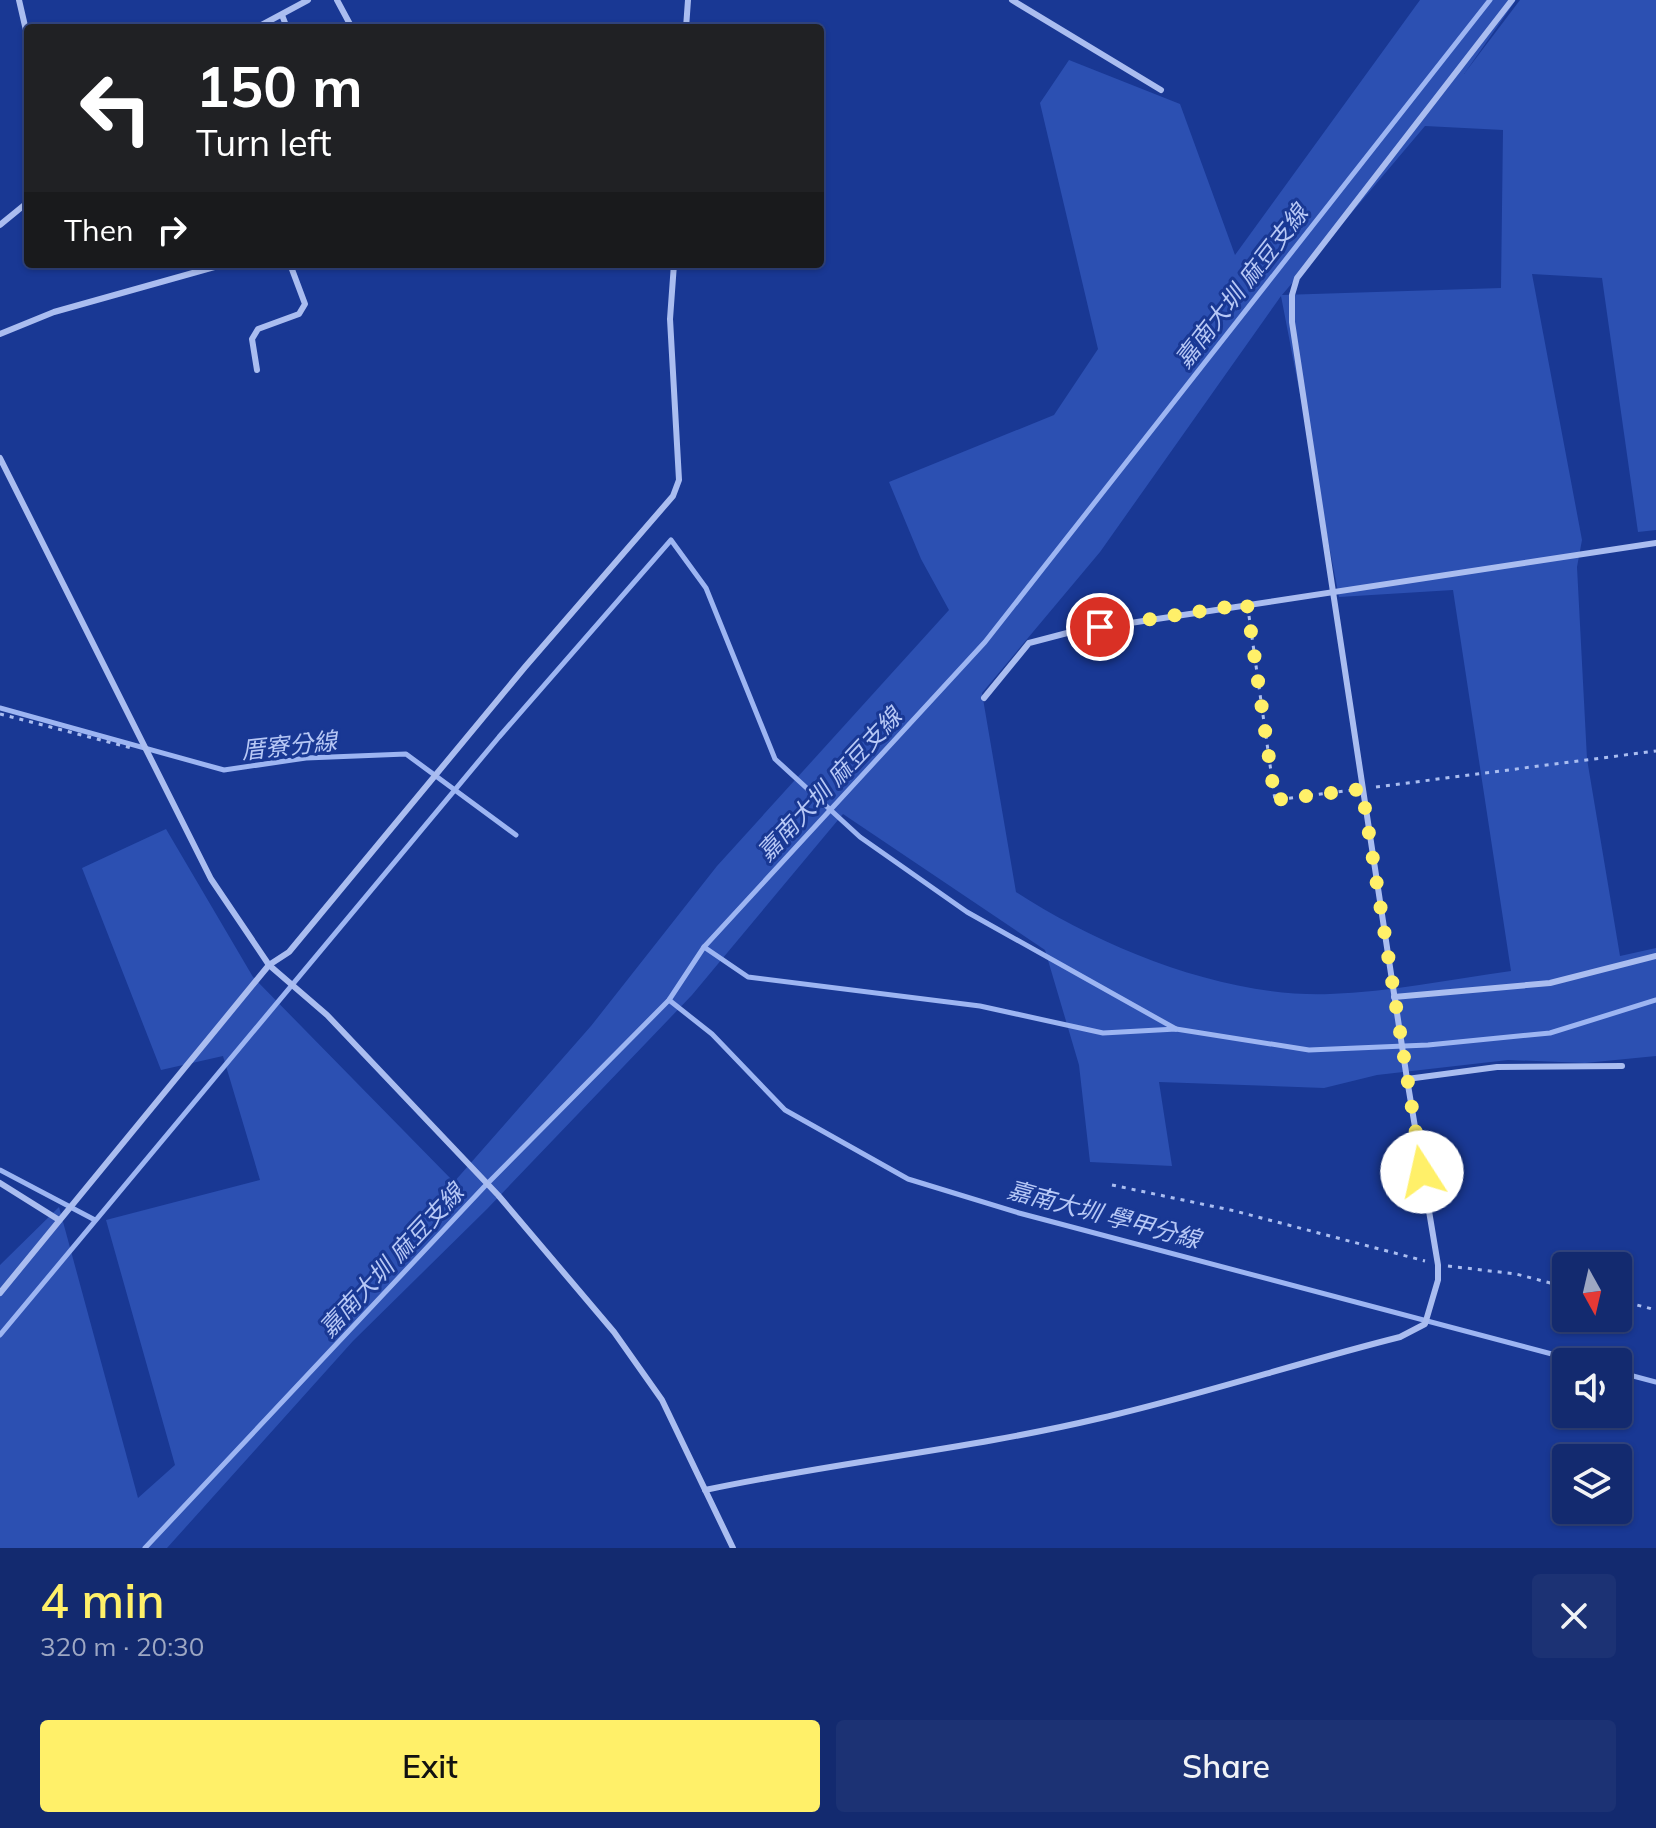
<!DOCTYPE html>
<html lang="en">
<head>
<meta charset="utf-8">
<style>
	body { margin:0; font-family:Mulish,"Noto Sans TC",sans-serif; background:#1c3274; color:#f1f3f6; height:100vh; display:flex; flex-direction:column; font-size:30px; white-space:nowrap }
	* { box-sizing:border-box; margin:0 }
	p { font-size:26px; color:#9da7c3 }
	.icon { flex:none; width:44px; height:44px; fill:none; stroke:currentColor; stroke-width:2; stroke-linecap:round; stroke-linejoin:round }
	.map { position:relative; height:1548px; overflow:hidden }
	.drawer { display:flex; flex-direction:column; background:#132a6f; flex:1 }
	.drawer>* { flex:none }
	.guide { position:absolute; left:24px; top:24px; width:800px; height:244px; border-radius:8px; box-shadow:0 2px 6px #0004,0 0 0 2px #324682; background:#202124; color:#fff; overflow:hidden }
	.needle { width:52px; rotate:172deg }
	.controls { position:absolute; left:1552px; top:1252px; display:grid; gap:16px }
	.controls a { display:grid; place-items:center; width:80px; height:80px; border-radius:8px; background:#132a6f; box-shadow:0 2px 6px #0004,0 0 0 2px #324682; font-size:40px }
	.pin { position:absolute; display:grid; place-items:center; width:68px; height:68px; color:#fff; margin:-34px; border:4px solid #fff; border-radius:50%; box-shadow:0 2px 8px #0007 }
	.me { position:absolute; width:88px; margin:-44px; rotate:350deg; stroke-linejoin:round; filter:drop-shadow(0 0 6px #0008) }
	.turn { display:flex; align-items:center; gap:28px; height:168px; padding:0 40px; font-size:36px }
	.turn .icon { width:104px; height:104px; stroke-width:2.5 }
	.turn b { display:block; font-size:56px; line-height:68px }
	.then { display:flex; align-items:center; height:76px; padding:0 40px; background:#0003; gap:16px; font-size:30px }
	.round { display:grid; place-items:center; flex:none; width:84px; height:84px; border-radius:8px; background:#1c3274 }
	.head { display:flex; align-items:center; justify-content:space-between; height:136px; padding:0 40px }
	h1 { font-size:48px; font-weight:600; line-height:60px; color:#fff069 }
	.cta { display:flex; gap:16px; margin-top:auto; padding:16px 40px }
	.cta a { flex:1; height:92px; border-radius:8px; background:#fff069; color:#111; font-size:32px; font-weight:600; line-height:92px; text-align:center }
	.cta a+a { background:#1c3274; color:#f1f3f6 }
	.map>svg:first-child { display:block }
	.green { fill:#2c50b2; fill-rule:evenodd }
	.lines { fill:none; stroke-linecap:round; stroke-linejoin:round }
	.stream { stroke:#9db5f2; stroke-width:5 }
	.path { stroke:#aabdf0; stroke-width:3; stroke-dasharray:4 6; stroke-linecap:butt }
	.service { stroke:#aabdf0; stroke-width:6 }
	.route { stroke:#fff069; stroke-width:14; stroke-dasharray:0 25.2 }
	.labels { text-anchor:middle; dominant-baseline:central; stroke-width:6; stroke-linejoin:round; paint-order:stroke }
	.water-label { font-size:24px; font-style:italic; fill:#b7c8f6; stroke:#193894 }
</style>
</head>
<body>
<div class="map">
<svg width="1656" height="1548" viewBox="0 0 1656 1548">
	<rect width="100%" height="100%" fill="#193894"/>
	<path class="green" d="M1420 0H1516L1464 74 1520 0H1656V530L1638 532 1602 278 1532 274 1582 540 1577 567 1587 759 1620 956 1656 948V1056L1585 1063 1508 1060 1377 1075 1324 1088 1159 1082 1172 1166 1090 1162 1079 1065 1045 950 843 814 692 995 487 1209 353 1341 167 1548H0V1265L59 1207 138 1498 175 1465 106 1220 260 1180 223 1056 161 1070 82 868 166 829 253 977 454 1182 591 1026 717 866 949 610 921 559 889 482 1054 415 1098 349 1040 103 1069 60 1180 104 1235 255ZM1425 126 1503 130 1501 288 1282 295ZM1281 296 1339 597 1453 590 1511 971C1452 979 1390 992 1330 994 1225 998 1102 948 1016 892L982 693 1100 552Z"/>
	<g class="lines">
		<g class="stream">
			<polyline points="0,708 224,770 306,758 406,754 516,835"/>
			<polyline points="704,947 748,977 980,1006 1103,1033 1176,1029 1309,1050 1428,1045 1550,1033 1656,1000"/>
			<polyline points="669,1000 712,1034 785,1110 908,1179 1019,1213 1582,1362"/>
			<polyline points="0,1170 95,1220"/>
			<polyline points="0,1335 499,737 671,540 706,588 775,759 860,837 967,912 1176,1029"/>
			<polyline points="1618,1372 1656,1382"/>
			<polyline points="145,1548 484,1187 669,1000 704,947 985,642 1490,0"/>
		</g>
		<g class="path">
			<polyline points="1249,616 1275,800 1352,790"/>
			<polyline points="0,714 132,748"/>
			<polyline points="1376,787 1656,751"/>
			<polyline points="1112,1185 1235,1211 1425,1261"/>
			<polyline points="1448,1266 1516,1274 1566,1287"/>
			<polyline points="1618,1300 1656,1310"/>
		</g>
		<g class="service">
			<polyline points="19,0 28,39"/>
			<polyline points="337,0 352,28"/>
			<polyline points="1012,0 1161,90"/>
			<polyline points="282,15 287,28"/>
			<polyline points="256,28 308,0"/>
			<polyline points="686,28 688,0"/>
			<polyline points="0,225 28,202"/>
			<polyline points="0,334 54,312 225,264"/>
			<polyline points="257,370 252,339 258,329 299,314 305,304 290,264"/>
			<polyline points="0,458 211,879 269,965 327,1015 498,1195 614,1332 662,1400 733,1548"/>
			<polyline points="984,698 1029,643 1071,632 1656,543"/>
			<polyline points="1394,997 1550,983 1656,956"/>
			<polyline points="1407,1079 1292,322 1292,295 1297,278 1512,0"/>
			<polyline points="0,1183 59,1220"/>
			<polyline points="0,1293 269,965 289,952 525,667 673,496 679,480 670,319 674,264"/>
			<path d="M705 1490C836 1462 970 1449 1101 1418 1201 1395 1300 1362 1400 1337L1425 1324 1438 1280V1265L1407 1079 1497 1067 1622 1066"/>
		</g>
	</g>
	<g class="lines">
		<polyline class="route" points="1100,627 1247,604 1275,800 1362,789 1422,1172"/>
	</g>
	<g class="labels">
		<g class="water-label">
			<text transform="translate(1241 286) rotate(-52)">嘉南大圳 麻豆支線</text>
			<text transform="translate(289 745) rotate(-6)">厝寮分線</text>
			<text transform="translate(829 784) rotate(-47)">嘉南大圳 麻豆支線</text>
			<text transform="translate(1104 1214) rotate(15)">嘉南大圳 學甲分線</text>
			<text transform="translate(391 1260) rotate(-47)">嘉南大圳 麻豆支線</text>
		</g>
	</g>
</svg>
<div class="controls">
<a><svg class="needle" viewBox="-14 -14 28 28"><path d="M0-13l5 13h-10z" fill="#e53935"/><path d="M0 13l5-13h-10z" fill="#9da7c3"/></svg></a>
<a><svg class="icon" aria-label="sound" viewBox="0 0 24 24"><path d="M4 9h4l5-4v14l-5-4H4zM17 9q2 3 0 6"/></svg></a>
<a><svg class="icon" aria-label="layers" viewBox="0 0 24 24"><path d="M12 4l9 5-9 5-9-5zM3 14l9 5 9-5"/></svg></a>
</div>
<div class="pin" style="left:1100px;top:627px;background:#d93025"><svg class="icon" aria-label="arrive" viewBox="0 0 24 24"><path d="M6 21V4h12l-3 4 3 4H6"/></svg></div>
<svg class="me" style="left:1422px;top:1172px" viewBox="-20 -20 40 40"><circle r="19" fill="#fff"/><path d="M0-13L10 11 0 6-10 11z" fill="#fff069"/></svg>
<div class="guide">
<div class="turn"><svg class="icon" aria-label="left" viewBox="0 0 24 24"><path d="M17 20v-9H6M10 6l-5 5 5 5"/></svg><div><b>150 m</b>Turn left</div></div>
<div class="then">Then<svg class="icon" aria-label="right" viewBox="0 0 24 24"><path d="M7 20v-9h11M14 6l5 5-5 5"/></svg></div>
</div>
</div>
<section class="drawer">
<div class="head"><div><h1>4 min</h1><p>320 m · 20:30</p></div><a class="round"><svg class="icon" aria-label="close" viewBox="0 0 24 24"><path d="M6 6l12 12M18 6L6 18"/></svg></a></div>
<div class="cta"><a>Exit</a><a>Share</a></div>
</section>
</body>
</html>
